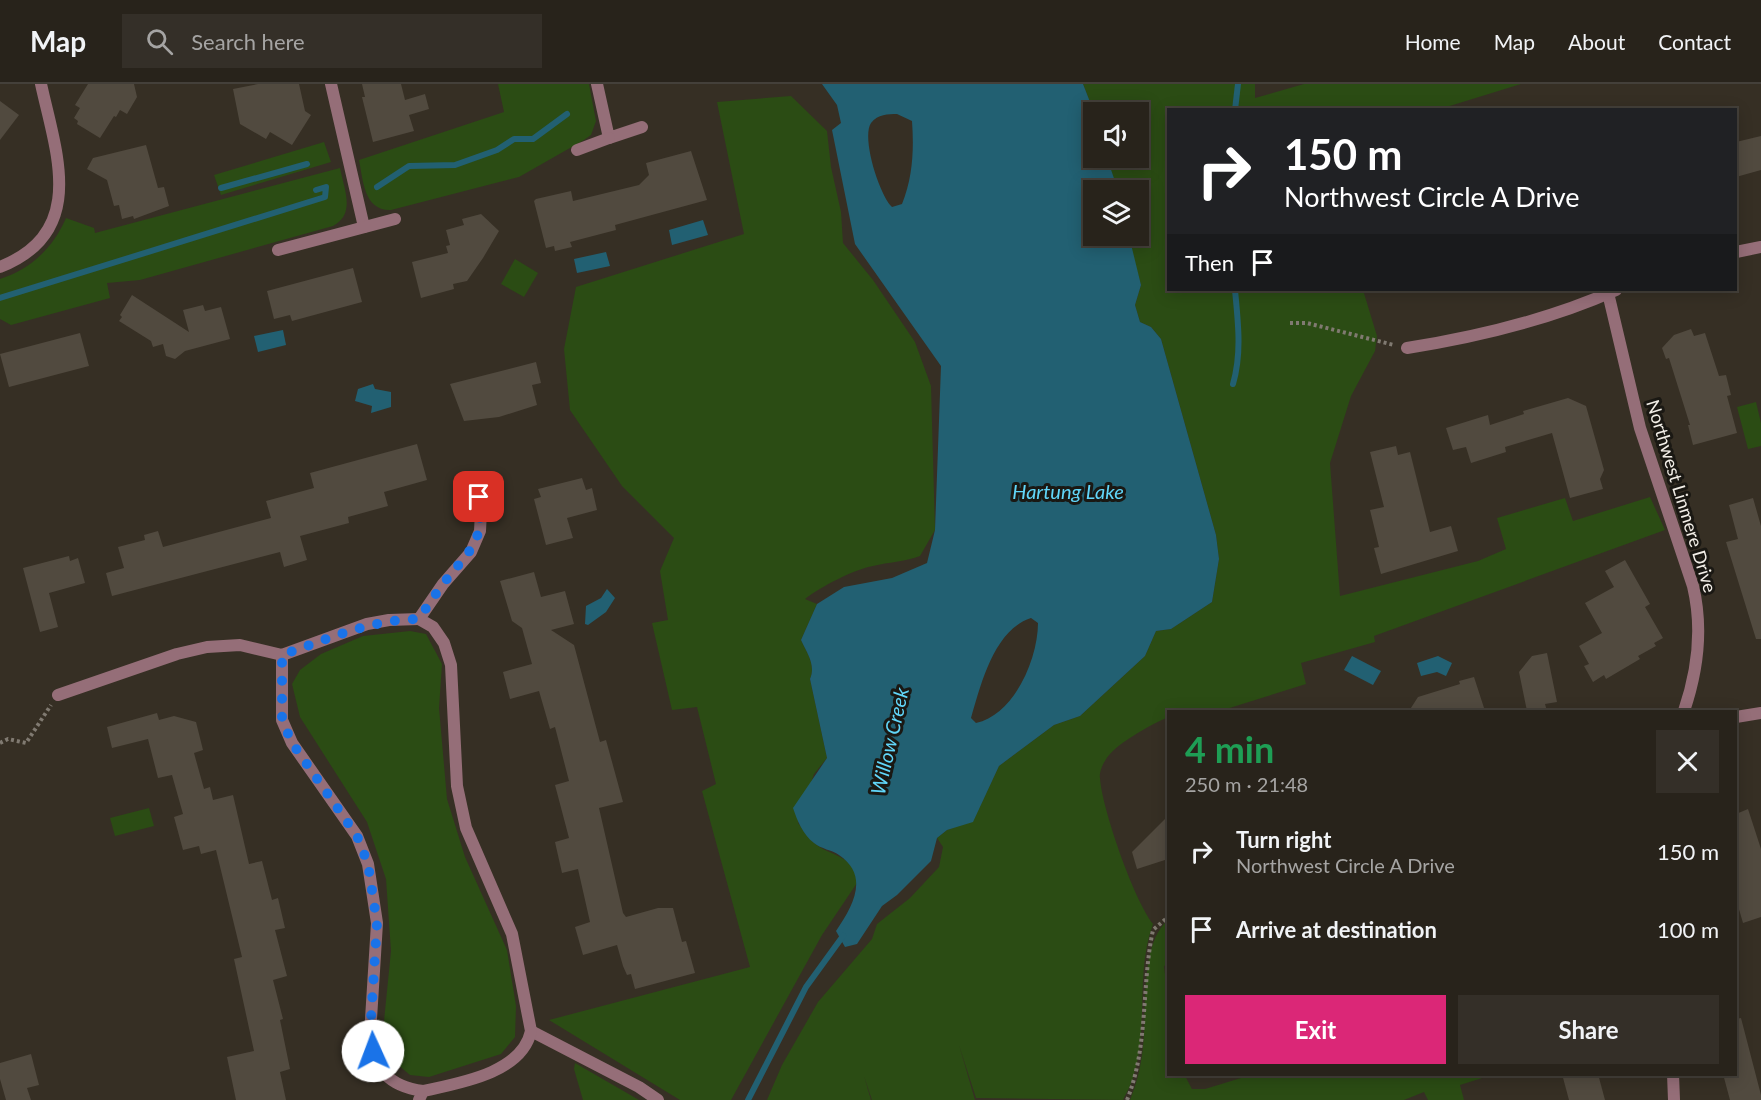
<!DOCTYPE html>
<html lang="en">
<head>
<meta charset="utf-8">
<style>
	body { margin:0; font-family:Lato,sans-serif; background:#342f28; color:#f1f3f6; height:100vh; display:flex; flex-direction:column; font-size:22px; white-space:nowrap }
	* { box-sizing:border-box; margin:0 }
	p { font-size:20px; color:#a5a4a3 }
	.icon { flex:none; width:33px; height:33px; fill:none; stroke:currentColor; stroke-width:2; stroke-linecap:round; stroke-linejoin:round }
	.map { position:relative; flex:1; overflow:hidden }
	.side { position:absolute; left:1167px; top:626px; width:570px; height:366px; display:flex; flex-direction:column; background:#28231b; border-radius:0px; box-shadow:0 3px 15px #0003,0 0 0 2px #44403a }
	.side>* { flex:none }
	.guide { position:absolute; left:1167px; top:24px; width:570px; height:183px; border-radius:0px; box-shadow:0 3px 15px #0003,0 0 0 2px #44403a; background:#202124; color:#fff; overflow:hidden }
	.controls { position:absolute; left:1083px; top:18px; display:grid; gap:12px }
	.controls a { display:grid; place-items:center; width:66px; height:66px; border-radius:0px; background:#28231b; box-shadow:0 3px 15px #0003,0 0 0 2px #44403a; font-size:30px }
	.pin { position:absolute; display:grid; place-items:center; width:51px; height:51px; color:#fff; margin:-26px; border-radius:12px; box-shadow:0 3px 9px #0006 }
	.me { position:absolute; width:66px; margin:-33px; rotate:358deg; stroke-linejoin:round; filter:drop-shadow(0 0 4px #0008) }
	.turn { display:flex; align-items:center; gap:21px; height:126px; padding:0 18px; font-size:27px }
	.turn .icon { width:78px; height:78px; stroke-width:2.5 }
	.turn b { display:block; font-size:42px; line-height:51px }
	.then { display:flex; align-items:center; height:57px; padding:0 18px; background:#0003; gap:12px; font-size:22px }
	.round { display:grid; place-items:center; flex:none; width:63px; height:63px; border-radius:0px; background:#342f28 }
	.summary { display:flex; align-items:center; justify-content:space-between; height:102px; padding:0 18px }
	h1 { font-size:36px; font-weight:700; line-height:45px; color:#1e9e55 }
	.button { display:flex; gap:12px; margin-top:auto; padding:12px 18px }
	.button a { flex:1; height:69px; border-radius:0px; background:#db2777; color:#fff; font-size:24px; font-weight:700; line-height:69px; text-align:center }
	.button a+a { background:#342f28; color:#f1f3f6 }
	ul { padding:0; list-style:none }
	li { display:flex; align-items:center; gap:18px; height:78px; padding:0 18px }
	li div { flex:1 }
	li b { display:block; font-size:22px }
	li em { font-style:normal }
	header { display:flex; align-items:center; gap:36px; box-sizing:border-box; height:84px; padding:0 30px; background:#28231b; border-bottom:2px solid #44403a }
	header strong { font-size:28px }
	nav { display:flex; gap:33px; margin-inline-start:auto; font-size:21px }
	.search { width:420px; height:54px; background:#342f28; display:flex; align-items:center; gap:15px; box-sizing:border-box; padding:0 21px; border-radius:0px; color:#a5a4a3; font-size:22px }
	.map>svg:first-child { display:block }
	.green { fill:#2b4c14 }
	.water { fill:#226072; fill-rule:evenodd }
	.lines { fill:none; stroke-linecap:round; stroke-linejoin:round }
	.stream { stroke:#226072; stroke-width:6 }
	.building { fill:#514a3f }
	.path { stroke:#807a71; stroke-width:4; stroke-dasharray:3 3; stroke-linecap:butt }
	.street { stroke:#956e78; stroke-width:12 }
	.route { stroke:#1a73e8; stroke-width:10; stroke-dasharray:0 18 }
	.labels { text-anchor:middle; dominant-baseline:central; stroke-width:6; stroke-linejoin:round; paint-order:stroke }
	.street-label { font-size:18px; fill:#f3efe8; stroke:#1a1813 }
	.water-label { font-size:20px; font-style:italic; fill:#61d6f9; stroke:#1a1813 }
</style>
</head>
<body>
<header>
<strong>Map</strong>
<div class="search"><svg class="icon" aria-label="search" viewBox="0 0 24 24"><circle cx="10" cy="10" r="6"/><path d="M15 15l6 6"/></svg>Search here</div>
<nav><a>Home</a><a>Map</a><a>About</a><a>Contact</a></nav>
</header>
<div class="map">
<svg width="1761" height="1016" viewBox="0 0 1761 1016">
	<rect width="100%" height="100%" fill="#362f24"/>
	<g class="green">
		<path d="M498 0H589L596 37 591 51 584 56 519 93 391 126C364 127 363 96 359 76L504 28Z"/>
		<path d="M1083 0H1255V14L1304 0H1521L1440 25 1168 26V206H1363L1377 252 1375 267 1351 312 1330 379 1340 512 1478 477 1506 465 1497 434 1565 414 1573 437 1650 413 1665 446 1374 552 1375 558 1301 579 1306 600 1220 627H1168V633C1151 641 1114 660 1105 677 1102 681 1099 690 1100 694 1102 725 1134 816 1153 840 1135 889 1149 941 1134 990 1132 999 1127 1008 1123 1016L976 1014 959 961 975 1016H872L864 992 871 1016H767L782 981 818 918 872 855 877 840 910 814 939 783 943 763 937 754 947 746 973 737 999 682 1054 641 1080 632 1145 572 1156 547 1171 545 1212 518 1219 475 1216 451 1161 255 1151 243 1140 238 1135 221 1141 201 1127 152H1138V106H1115L1105 74H1138V28H1094Z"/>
		<path d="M791 12 827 47 831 83 841 128 843 159 873 196 915 258 931 302 935 446 920 472C904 478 889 478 873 482 855 485 820 503 805 515L817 520 801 556C807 569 816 581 810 595L827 674 814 690 798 739C803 745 807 753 813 758 831 774 854 769 857 799L822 851 731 1016H680L549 936 750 883 702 707 716 700 697 623 672 626 652 539 668 536 660 487 674 454 622 402 570 326 564 265 576 203 744 150 717 18Z"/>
		<polygon points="324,58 331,78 221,111 214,91"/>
		<path d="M340 84C344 105 356 130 333 142L140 196 107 199 110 214 11 241 0 235V195C31 185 53 164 66 134L94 144 95 149Z"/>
		<polygon points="515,175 538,189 524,213 501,200"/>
		<polygon points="1756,318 1761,339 1761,362 1748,365 1737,323"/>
		<polygon points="410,547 426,550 442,580 439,624 447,715 465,773 507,866 516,922 515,953 501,970 429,993 410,991 392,976 386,961 384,937 391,867 386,795 367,738 300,633 292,600 300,586 321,570 363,552"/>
		<polygon points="149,724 154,742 115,752 110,734"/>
		<path d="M1168 836V881L1164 882 1168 915V990H1184L1192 1005H1205L1254 990H1495L1460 1001 1464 1016H1428L1424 1008 1404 1016H1130C1136 1001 1140 986 1142 971 1148 933 1138 861 1168 836Z"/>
		<polygon points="575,979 639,1016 583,1016 574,985"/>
	</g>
	<g class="water">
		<path d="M822 0H1083L1094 28V74H1107L1118 106H1094V152H1129L1141 201 1135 221 1140 238 1151 243 1161 255 1216 451 1219 475 1212 518 1171 545 1156 547 1145 572 1080 632 1054 641 999 682 973 738 947 746 937 754 931 777 897 811 882 822 857 860 845 863 836 847C853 822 870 792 839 771 832 766 821 765 814 759 803 751 797 736 793 724L827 674 810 595C816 581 807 569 801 556L817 520 844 503 892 494 927 479 935 446 941 282 855 160 832 46 841 39 837 21ZM897 30 912 37C914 65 913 93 902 120L892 123C880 112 861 54 871 39 878 30 888 30 897 30ZM1031 534 1038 539C1038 575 1014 631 976 639L971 634C981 600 994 546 1031 534Z"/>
		<polygon points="703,136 708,151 672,161 669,146"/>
		<polygon points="606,168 610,182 577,189 574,175"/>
		<polygon points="283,246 286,261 258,268 254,252"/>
		<polygon points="373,300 375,305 391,308 391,323 371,329 372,322 355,317 358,305"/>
		<polygon points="607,505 615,514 606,528 588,541 585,540 586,522 601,514"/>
		<polygon points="1352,572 1381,587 1373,601 1344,586"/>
		<polygon points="1438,572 1452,579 1446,592 1437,588 1421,592 1417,579"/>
	</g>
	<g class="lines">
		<g class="stream">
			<polyline points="1235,26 1238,0"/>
			<polyline points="377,103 409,82 455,81 497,66 514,55 533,55 567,30"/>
			<polyline points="221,104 307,80"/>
			<polyline points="0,214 325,113 326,103 316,106"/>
			<path d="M1233 300C1242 269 1238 238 1235 206"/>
			<polyline points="748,1016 806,903 843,852"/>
		</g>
	</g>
	<g class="building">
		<polygon points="88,0 134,0 137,13 127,30 120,26 116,33 114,32 100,54 77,40 78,37 74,34 80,24 75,21"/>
		<polygon points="258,0 299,0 305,27 311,31 292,61 270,48 266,55 240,40 233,5"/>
		<polygon points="362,0 401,0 405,16 425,10 429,25 409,31 414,47 373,58 362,13 365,13"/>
		<polygon points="0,17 19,31 0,56"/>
		<polygon points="1761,52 1761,86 1736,93 1736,58"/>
		<polygon points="146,61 158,104 164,103 169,122 134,135 133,132 122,135 119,121 114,122 107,96 87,85 93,74"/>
		<polygon points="691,67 707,116 615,141 616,146 570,158 572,163 555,167 554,162 546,164 534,117 536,115 571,107 573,117 639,101 649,91 646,79"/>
		<polygon points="481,130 499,147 483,174 467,197 453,200 454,205 421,214 412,178 448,169 446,162 450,161 446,146 464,141 462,135"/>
		<polygon points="353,184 362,218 292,237 290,231 274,235 267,207"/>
		<polygon points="132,211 189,248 183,226 203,221 205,227 221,223 230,255 185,267 175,275 166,272 163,260 153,263 151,257 119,237 122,233 120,231"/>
		<polygon points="1691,245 1694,252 1705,249 1719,292 1726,291 1731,311 1727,312 1737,349 1693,361 1688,341 1690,341 1669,274 1666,275 1662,264 1674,251"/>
		<polygon points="80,249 89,282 9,303 0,270"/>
		<polygon points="536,278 541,299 532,301 537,321 499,333 464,337 450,300"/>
		<polygon points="1568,314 1586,322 1604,386 1600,395 1603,405 1570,414 1552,349 1505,363 1506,368 1471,379 1466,363 1453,366 1446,344 1488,331 1490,341 1524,330 1523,327"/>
		<polygon points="417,360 427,396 384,408 388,422 348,433 349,439 300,452 307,476 284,483 280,468 112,512 106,489 124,484 118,463 145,456 144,451 158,447 163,463 271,434 266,417 314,404 310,389"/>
		<polygon points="1396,362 1398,371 1410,368 1430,448 1451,442 1458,467 1381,490 1374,464 1379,463 1370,426 1384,423 1370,368"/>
		<polygon points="582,394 586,406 592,404 597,426 567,434 573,454 546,461 534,415 541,413 538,405"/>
		<polygon points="1753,414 1761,442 1761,555 1756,555 1726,458 1738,455 1729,421"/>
		<polygon points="69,472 70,477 78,474 85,499 49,509 58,543 40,548 23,484"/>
		<polygon points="1625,476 1650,520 1645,523 1663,554 1654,559 1656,562 1638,572 1640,575 1606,595 1604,591 1593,598 1584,582 1589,580 1579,562 1602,549 1585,519 1614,503 1605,487"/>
		<polygon points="534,488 541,513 565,507 574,540 551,546 574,561 600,658 606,656 623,718 599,724 623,829 626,833 658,824 673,824 682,858 686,857 695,889 635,905 631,890 627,891 623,882 617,861 583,871 575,843 590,838 578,785 562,789 555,758 569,754 555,701 569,697 555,643 550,645 539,607 510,615 503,588 532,580 522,544 512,537 500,497"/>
		<polygon points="1547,569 1557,618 1545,620 1547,627 1527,627 1519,588 1532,572"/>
		<polygon points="1474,593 1485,627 1409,627 1418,613 1460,600 1459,597"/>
		<polygon points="157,629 159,636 174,632 196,638 203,666 194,669 204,705 210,703 213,716 233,711 249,780 262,777 272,816 278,814 285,844 275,846 287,892 273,896 283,935 280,936 290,985 280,988 286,1016 236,1016 227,973 254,967 234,875 242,873 216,766 201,770 199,762 183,766 174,733 183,730 172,691 158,694 148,655 112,664 107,643"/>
		<polygon points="1748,725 1761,765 1761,833 1743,839 1736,815 1736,730"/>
		<polygon points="1168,732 1168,775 1137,785 1132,768"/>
		<polygon points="1741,934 1761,1011 1761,1016 1730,1016 1723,990 1736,990 1736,935"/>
		<polygon points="31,970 39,1001 27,1004 31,1016 6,1016 0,995 0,979"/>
		<polygon points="1562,990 1598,990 1605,1016 1569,1016"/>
	</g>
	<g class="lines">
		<g class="path">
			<polyline points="1290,239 1307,239 1394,261"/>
			<polyline points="0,659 8,655 26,659 51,621"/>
			<path d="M1127 1016C1149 961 1141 902 1153 846L1168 833"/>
		</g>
		<g class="street">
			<polyline points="331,0 364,143"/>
			<polyline points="597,0 609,54 642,43"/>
			<polyline points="577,66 609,54"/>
			<polyline points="278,166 395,135"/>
			<polyline points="1736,168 1761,163"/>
			<path d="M0 183C88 148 56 69 41 0"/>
			<path d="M1608 209 1640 344 1693 502C1703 544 1698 586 1684 627"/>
			<path d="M1407 264C1477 253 1551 235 1616 206"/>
			<path d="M282 571V636L292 659 357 752 368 780 377 839 370 951C375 986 388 1002 423 1007L419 1016"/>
			<polyline points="58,611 177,570 207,563 240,561 282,571 367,540 389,536 419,535"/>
			<polyline points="1736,633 1761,629"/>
			<polyline points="531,947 639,1003 658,1016"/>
			<polyline points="1673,990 1674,1016"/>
			<path d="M423 1007C460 999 522 989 531 947L512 850 466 744 457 702 451 581 444 559 433 543 419 535 443 500 471 468 480 447 481 427 476 394"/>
		</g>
	</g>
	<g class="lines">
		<path class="route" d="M373 967 370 951 377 839 368 780 357 752 292 659 282 636V571C328 555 369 536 418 535 427 524 434 512 443 500 469 466 485 460 479 413"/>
	</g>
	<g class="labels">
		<g class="street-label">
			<text transform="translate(1682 412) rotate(73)">Northwest Linmere Drive</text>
		</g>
		<g class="water-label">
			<text x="1068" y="407">Hartung Lake</text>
			<text transform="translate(889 657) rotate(-77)">Willow Creek</text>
		</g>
	</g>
</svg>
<div class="controls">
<a><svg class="icon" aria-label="sound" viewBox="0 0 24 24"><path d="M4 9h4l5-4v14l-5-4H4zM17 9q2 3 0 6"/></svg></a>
<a><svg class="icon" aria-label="layers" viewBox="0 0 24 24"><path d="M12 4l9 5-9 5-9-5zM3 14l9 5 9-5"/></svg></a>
</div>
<div class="pin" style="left:479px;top:413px;background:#d93025"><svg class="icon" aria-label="arrive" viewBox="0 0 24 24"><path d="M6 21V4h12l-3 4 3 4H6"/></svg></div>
<svg class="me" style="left:373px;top:967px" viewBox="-20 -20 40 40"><circle r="19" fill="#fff"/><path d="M0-13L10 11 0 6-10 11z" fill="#1a73e8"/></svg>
<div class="guide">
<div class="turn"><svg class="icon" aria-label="right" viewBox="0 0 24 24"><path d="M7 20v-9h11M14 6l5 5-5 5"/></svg><div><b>150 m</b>Northwest Circle A Drive</div></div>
<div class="then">Then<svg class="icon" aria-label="arrive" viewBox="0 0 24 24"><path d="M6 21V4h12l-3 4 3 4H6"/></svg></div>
</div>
<section class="side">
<div class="summary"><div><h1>4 min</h1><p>250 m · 21:48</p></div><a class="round"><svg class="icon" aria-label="close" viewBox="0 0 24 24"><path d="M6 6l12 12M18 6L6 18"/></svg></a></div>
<ul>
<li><svg class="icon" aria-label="right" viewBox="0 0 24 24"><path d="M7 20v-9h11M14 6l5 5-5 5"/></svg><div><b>Turn right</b><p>Northwest Circle A Drive</p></div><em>150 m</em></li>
<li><svg class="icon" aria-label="arrive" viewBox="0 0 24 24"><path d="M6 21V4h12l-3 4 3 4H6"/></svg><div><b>Arrive at destination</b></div><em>100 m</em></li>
</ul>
<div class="button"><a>Exit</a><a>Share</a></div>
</section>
</div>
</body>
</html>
